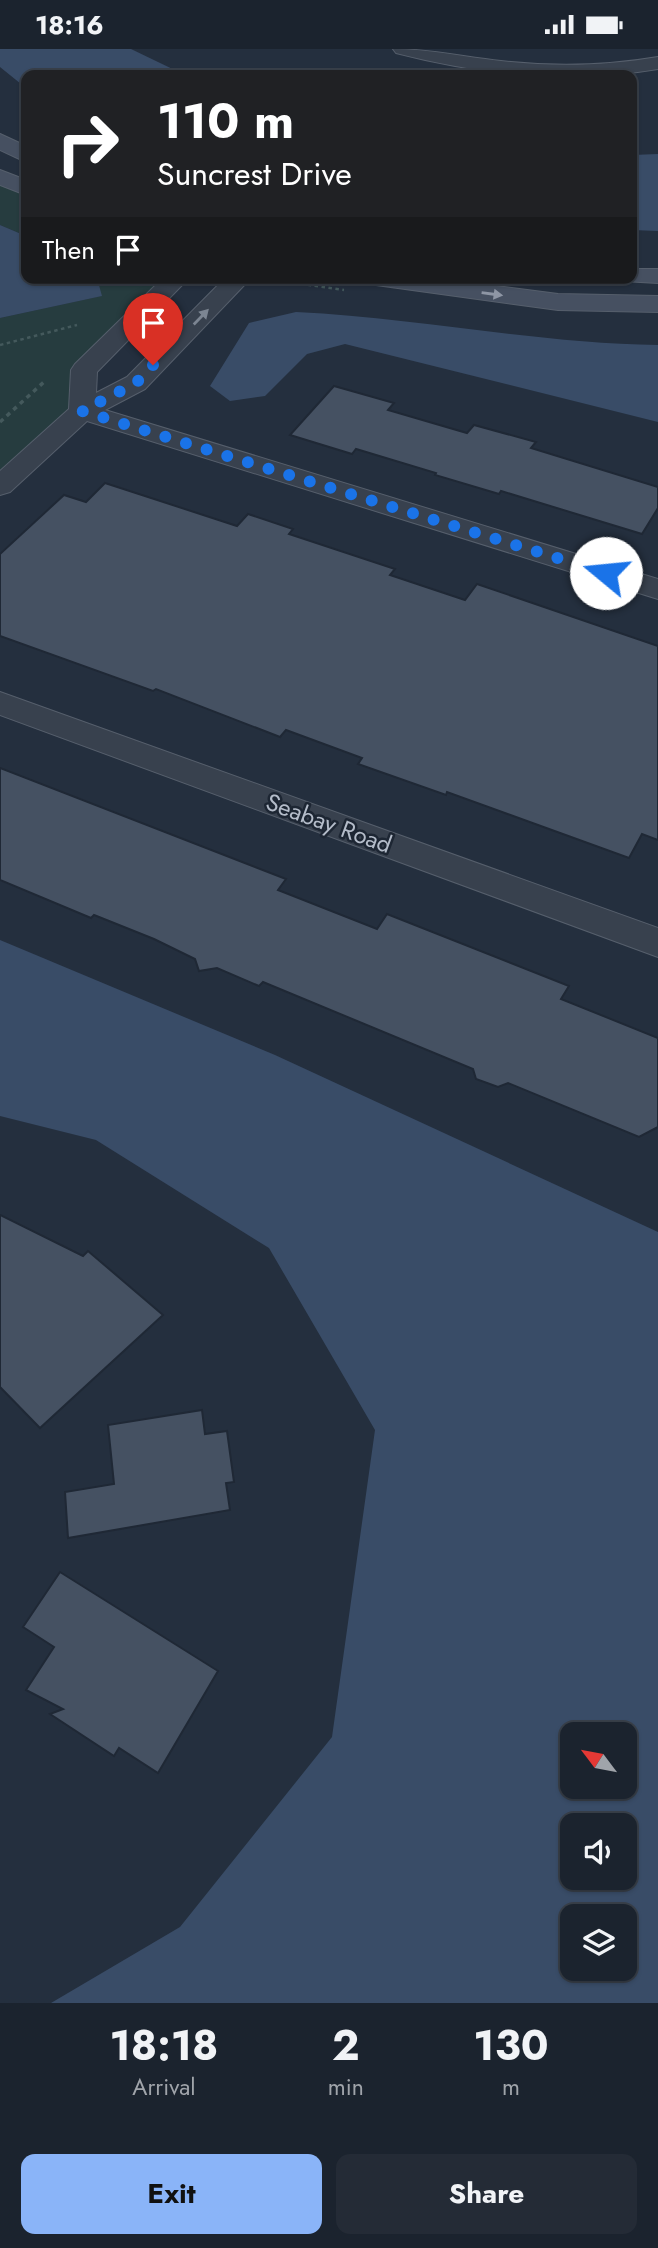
<!DOCTYPE html>
<html lang="en">
<head>
<meta charset="utf-8">
<style>
	body { margin:0; font-family:Jost,sans-serif; background:#242b36; color:#f1f3f6; height:100vh; display:flex; flex-direction:column; font-size:26px; white-space:nowrap }
	* { box-sizing:border-box; margin:0 }
	p { font-size:23px; color:#a0a4aa }
	.icon { flex:none; width:38px; height:38px; fill:none; stroke:currentColor; stroke-width:2; stroke-linecap:round; stroke-linejoin:round }
	.map { position:relative; height:1954px; overflow:hidden }
	.drawer { display:flex; flex-direction:column; background:#1b232e; flex:1 }
	.drawer>* { flex:none }
	.hud { position:absolute; left:21px; top:21px; width:616px; height:214px; border-radius:14px; box-shadow:0 2px 5px #0004,0 0 0 2px #39404a; background:#202124; color:#fff; overflow:hidden }
	.needle { width:46px; rotate:302deg }
	.fabs { position:absolute; left:560px; top:1673px; display:grid; gap:14px }
	.fabs a { display:grid; place-items:center; width:77px; height:77px; border-radius:14px; background:#1b232e; box-shadow:0 2px 5px #0004,0 0 0 2px #39404a; font-size:35px }
	.pin { position:absolute; display:grid; place-items:center; width:60px; height:60px; color:#fff; margin:-72px -30px; border-radius:50% 50% 50% 0; rotate:-45deg; box-shadow:0 0 7px #0007 }
	.pin .icon { rotate:45deg }
	.me { position:absolute; width:77px; margin:-38px; rotate:287deg; stroke-linejoin:round; filter:drop-shadow(0 0 5px #0008) }
	.turn { display:flex; align-items:center; gap:24px; height:147px; padding:0 21px; font-size:32px }
	.turn .icon { width:91px; height:91px; stroke-width:2.5 }
	.turn b { display:block; font-size:49px; line-height:60px }
	.then { display:flex; align-items:center; height:66px; padding:0 21px; background:#0003; gap:14px; font-size:26px }
	.eta { display:flex; justify-content:space-evenly; align-items:center; height:119px; text-align:center }
	.eta b { font-size:42px; font-weight:700; line-height:49px }
	.cta { display:flex; gap:14px; margin-top:auto; padding:14px 21px }
	.cta a { flex:1; height:80px; border-radius:14px; background:#8ab4f8; color:#111; font-size:28px; font-weight:700; line-height:80px; text-align:center }
	.cta a+a { background:#242b36; color:#f1f3f6 }
	.status { display:flex; justify-content:space-between; align-items:center; height:49px; padding:0 35px; background:#1b232e; direction:ltr }
	.status svg { height:19px; fill:currentColor }
	.map>svg:first-child { display:block }
	.green { fill:#263c3f }
	.water { fill:#394c67; fill-rule:evenodd }
	.building { fill:#455162; stroke:#1f2835; stroke-width:2 }
	.lines { fill:none; stroke-linecap:round; stroke-linejoin:round }
	.street-casing { stroke:#565f6c; stroke-width:2 }
	.secondary-casing { stroke:#565f6c; stroke-width:2 }
	.path-far1 { stroke:#44595c; stroke-width:2.5; stroke-dasharray:3.5 3.5; stroke-linecap:butt }
	.path { stroke:#44595c; stroke-width:3.5; stroke-dasharray:4.5 4.5; stroke-linecap:butt }
	.street { fill:#38414e; fill-rule:evenodd }
	.secondary { fill:#465061; fill-rule:evenodd }
	.oneway { fill:#8e96a5 }
	.oneway2 { fill:#7c8592 }
	.route { stroke:#1a73e8; stroke-width:12; stroke-dasharray:0 21.6 }
	.labels { text-anchor:middle; dominant-baseline:central; stroke-width:5; stroke-linejoin:round; paint-order:stroke }
	.street-label { font-size:24px; fill:#b4bcc9; stroke:#1d2633 }
</style>
</head>
<body>
<div class="status"><b>18:16</b><svg viewBox="0 0 49 12"><path d="M0 12V9h3v3zM5 12V6h3v6zM10 12V3h3v9zM15 12V0h3v12zM26 1h20v11H26zM47 4h2v5h-2z"/></svg></div>
<div class="map">
<svg width="658" height="1954" viewBox="0 0 658 1954">
	<rect width="100%" height="100%" fill="#242f3e"/>
	<g class="green">
		<polygon points="0,128 26,139 26,187 0,176"/>
		<polygon points="97,229 177,229 84,321 82,362 0,437 0,269 101,247"/>
	</g>
	<g class="water">
		<polygon points="0,0 131,0 185,26 26,26 26,39 0,18"/>
		<polygon points="658,105 658,182 632,181 632,106"/>
		<polygon points="0,176 26,187 26,229 97,229 102,247 0,269"/>
		<path d="M296 263C417 269 537 294 658 296V373L345 295 307 305 265 347 230 352 210 337 249 274Z"/>
		<path d="M0 891 275 1006 658 1183V1954H51L180 1878 332 1688 375 1381 269 1199 96 1091 0 1067ZM572 1685H625V1738H572ZM625 1776V1829H572V1776ZM625 1867V1920H572V1867Z"/>
	</g>
	<g class="building">
		<polygon points="334,337 394,354 388,361 467,384 474,376 536,393 531,399 658,438 658,459 642,485 501,442 499,445 435,426 436,424 356,400 352,405 290,386"/>
		<polygon points="105,434 237,477 248,465 293,480 289,485 395,520 390,526 465,551 477,535 658,597 658,791 642,785 629,809 447,743 446,746 358,715 362,709 286,681 280,688 156,640 153,642 0,587 0,505 64,446 86,453"/>
		<polygon points="0,719 286,830 278,841 377,880 387,865 569,937 561,950 658,989 658,1078 639,1088 508,1034 498,1038 476,1030 473,1020 263,933 259,937 217,919 199,922 195,910 154,890 94,866 91,869 0,831"/>
		<polygon points="0,1166 83,1207 88,1202 163,1266 40,1379 0,1338"/>
		<polygon points="202,1361 205,1385 227,1382 234,1433 226,1434 230,1461 68,1489 65,1443 114,1435 108,1376"/>
		<polygon points="60,1523 218,1622 158,1724 119,1699 114,1707 50,1665 63,1660 26,1641 54,1598 23,1578"/>
	</g>
	<g class="lines">
		<g class="street-casing">
			<g id="street">
				<path d="M393 0C430 0 464 8 501 12 554 18 605 17 658 8V20C571 35 481 26 396 4Z"/>
				<polygon points="163,229 189,229 97,323 96,344 127,328 225,229 251,229 145,340 105,361 658,530 658,550 87,372 10,443 0,446 0,422 69,360 71,321 75,315"/>
				<polygon points="0,643 658,879 658,908 0,666"/>
			</g>
		</g>
		<g class="secondary-casing">
			<g id="secondary">
				<polygon points="0,85 26,97 26,113 0,101"/>
				<polygon points="0,121 26,131 26,146 0,136"/>
				<polygon points="632,220 658,220 658,234 623,232 621,229 632,229"/>
				<polygon points="364,229 434,229 558,245 658,247 658,263 558,261 376,236 367,234"/>
			</g>
		</g>
		<g class="path-far1">
			<polyline points="273,231 344,241"/>
			<polyline points="0,296 77,276"/>
		</g>
		<polyline class="path" points="0,373 45,332"/>
		<use href="#street" class="street"/>
		<use href="#secondary" class="secondary"/>
	</g>
	<defs><path id="oneway-solid" d="M-6-.8H1V-3.2L6.5 0L1 3.2V.8H-6Z" transform="scale(1.75)"/></defs>
	<use class="oneway" href="#oneway-solid" transform="translate(492 245) rotate(8)"/>
	<use class="oneway2" href="#oneway-solid" transform="translate(201 268) rotate(-46)"/>
	<g class="lines">
		<polyline class="route" points="153,316 136,334 82,362 606,524"/>
	</g>
	<g class="labels">
		<g class="street-label">
			<text transform="translate(329 774) rotate(20)">Seabay Road</text>
		</g>
	</g>
</svg>
<div class="fabs">
<a><svg class="needle" viewBox="-14 -14 28 28"><path d="M0-13l5 13h-10z" fill="#e53935"/><path d="M0 13l5-13h-10z" fill="#a0a4aa"/></svg></a>
<a><svg class="icon" aria-label="sound" viewBox="0 0 24 24"><path d="M4 9h4l5-4v14l-5-4H4zM17 9q2 3 0 6"/></svg></a>
<a><svg class="icon" aria-label="layers" viewBox="0 0 24 24"><path d="M12 4l9 5-9 5-9-5zM3 14l9 5 9-5"/></svg></a>
</div>
<div class="pin" style="left:153px;top:316px;background:#d93025"><svg class="icon" aria-label="arrive" viewBox="0 0 24 24"><path d="M6 21V4h12l-3 4 3 4H6"/></svg></div>
<svg class="me" style="left:606px;top:524px" viewBox="-20 -20 40 40"><circle r="19" fill="#fff"/><path d="M0-13L10 11 0 6-10 11z" fill="#1a73e8"/></svg>
<div class="hud">
<div class="turn"><svg class="icon" aria-label="right" viewBox="0 0 24 24"><path d="M7 20v-9h11M14 6l5 5-5 5"/></svg><div><b>110 m</b>Suncrest Drive</div></div>
<div class="then">Then<svg class="icon" aria-label="arrive" viewBox="0 0 24 24"><path d="M6 21V4h12l-3 4 3 4H6"/></svg></div>
</div>
</div>
<section class="drawer">
<div class="eta">
<div><b>18:18</b><p>Arrival</p></div>
<div><b>2</b><p>min</p></div>
<div><b>130</b><p>m</p></div>
</div>
<div class="cta"><a>Exit</a><a>Share</a></div>
</section>
</body>
</html>
